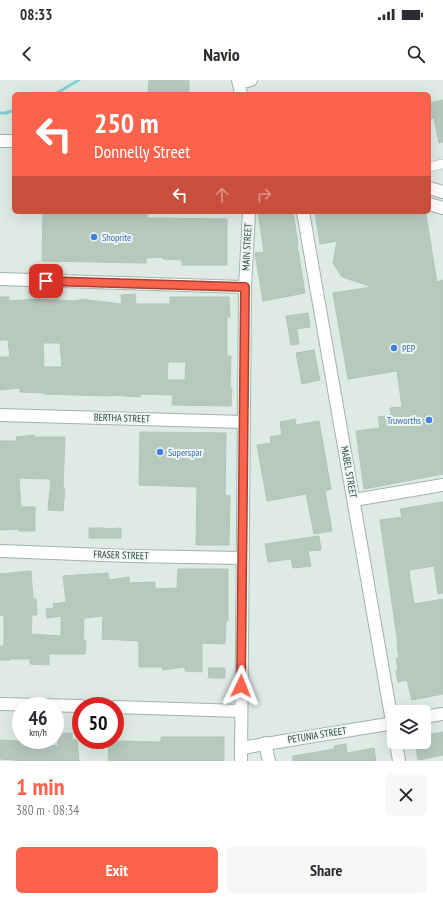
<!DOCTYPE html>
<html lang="en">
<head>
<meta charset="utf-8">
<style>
	body { margin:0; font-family:"PT Sans Narrow",sans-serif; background:#f7f7f7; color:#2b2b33; height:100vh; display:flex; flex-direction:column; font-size:15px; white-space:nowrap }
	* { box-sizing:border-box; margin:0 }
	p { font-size:13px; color:#7c7c81 }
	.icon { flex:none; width:22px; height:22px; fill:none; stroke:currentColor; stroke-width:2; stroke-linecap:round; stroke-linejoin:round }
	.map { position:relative; height:681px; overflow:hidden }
	.panel { display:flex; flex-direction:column; background:#fff; flex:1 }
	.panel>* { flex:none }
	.top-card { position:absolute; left:12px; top:12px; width:419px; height:122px; border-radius:6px; box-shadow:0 4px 16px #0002; background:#fb634c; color:#fff; overflow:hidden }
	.fabs { position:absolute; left:387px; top:625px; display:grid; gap:8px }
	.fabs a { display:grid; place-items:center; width:44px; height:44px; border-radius:6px; background:#fff; box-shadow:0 4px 16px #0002; font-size:20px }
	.speed { position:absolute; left:12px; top:617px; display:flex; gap:8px; font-size:20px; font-weight:700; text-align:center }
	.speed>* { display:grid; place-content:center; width:52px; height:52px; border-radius:50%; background:#fff; box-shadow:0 4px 16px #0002; line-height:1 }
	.speed small { font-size:10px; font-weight:400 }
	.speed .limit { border:6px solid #d22; background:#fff; color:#111 }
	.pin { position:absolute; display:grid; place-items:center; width:34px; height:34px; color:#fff; margin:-17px; border-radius:8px; box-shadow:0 2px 6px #0006 }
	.me { position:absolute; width:44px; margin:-22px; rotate:2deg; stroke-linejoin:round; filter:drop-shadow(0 0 3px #0008) }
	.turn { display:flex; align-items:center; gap:14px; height:84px; padding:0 16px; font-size:18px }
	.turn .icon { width:52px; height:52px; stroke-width:2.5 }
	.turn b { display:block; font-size:28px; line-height:34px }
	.lanes { display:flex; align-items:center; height:38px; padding:0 16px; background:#0003; justify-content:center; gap:20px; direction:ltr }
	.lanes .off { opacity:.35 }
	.round { display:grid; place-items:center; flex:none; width:42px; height:42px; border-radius:6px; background:#f7f7f7 }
	.head { display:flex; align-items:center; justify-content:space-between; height:68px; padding:0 16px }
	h1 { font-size:24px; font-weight:600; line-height:30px; color:#fb634c }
	.cta { display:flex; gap:8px; margin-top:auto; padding:8px 16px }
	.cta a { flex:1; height:46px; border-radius:6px; background:#fb634c; color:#fff; font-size:16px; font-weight:600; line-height:46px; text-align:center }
	.cta a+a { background:#f7f7f7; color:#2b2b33 }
	.status { display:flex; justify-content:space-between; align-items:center; height:28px; padding:0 20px; background:#fff; direction:ltr }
	.status svg { height:11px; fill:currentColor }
	header { display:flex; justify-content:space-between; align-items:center; height:52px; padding:0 16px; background:#fff; font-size:18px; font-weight:600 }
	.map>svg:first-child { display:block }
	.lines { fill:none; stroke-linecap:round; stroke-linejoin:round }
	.stream { stroke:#82d1d4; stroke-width:3 }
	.building { fill:#b6c9bf; stroke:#b0c5ba; fill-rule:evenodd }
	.pedestrian-casing { stroke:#a1b3aa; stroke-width:10 }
	.minor-casing { stroke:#a1b3aa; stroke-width:14 }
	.secondary-casing { stroke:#9db7ab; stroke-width:14 }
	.pedestrian { stroke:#fff; stroke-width:9 }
	.minor { stroke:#fff; stroke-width:12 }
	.secondary { stroke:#fff; stroke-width:12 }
	.route-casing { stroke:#a34031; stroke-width:10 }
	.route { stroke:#fb634c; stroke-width:7 }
	.shop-dot { fill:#3f7fe0; stroke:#eff7f2; stroke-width:1.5 }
	.labels { text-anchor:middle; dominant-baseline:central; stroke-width:4; stroke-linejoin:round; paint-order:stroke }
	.shop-label { font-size:10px; fill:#366cbe; stroke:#eff7f2; text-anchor:start }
	.street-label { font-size:10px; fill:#1f3c30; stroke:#eff7f2 }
</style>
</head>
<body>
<div class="status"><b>08:33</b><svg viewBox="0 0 49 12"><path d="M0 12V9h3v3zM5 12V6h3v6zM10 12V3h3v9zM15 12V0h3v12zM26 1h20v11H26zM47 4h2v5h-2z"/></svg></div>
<header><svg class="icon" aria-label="back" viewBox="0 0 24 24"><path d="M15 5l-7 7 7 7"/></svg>Navio<svg class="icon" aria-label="search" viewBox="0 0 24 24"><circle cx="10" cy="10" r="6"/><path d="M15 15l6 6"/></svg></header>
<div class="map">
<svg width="443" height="681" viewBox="0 0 443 681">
	<rect width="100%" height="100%" fill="#deebe4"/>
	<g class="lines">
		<g class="stream">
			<polyline points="55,14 79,0"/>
			<polyline points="0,33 6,33 14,30"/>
		</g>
	</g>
	<g class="building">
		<polygon points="149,0 189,0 189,14 148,14"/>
		<polygon points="443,20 443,62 439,63 434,38 429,39 429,23"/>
		<polygon points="43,132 147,132 147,138 227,139 227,185 182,185 182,180 163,179 163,177 146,178 146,183 42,181"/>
		<polygon points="258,132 293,132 298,164 297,164 305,213 263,221 255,173 264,172"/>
		<polygon points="315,132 416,132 426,135 437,202 443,200 443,394 364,409 356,351 380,348 378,337 391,335 390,328 402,327 397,291 348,299 333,213 372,207 342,197 333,183 337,161 320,164"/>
		<path d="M135 214 136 224H170V217H229L230 237H227V276H231L230 308H232L231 326 172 325 173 315 141 314 140 317 111 315V316L44 314V313L20 312V308L0 310V277H10L8 260H0V217H9V221L38 219 73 221 87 219V220L122 224 121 215ZM43 263H60L62 287H44ZM168 282H186L185 300H167Z"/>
		<polygon points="308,233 310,247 297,249 299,264 291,265 286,236"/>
		<polygon points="314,270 320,300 302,304 296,273"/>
		<polygon points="295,339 296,345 319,341 331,409 325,411 332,451 314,454 306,414 267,421 257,365 271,363 270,357 282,355 280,342"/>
		<polygon points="140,352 226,353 225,415 230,416 229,465 196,465 197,407 139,405"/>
		<polygon points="34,355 34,357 65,357 63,409 65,409 63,431 48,430 51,399 19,398 21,427 35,427 35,451 19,451 19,449 0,450 0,361 17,361 16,357"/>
		<polygon points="443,422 443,513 438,514 434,486 409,490 409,492 414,524 443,519 443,614 412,620 407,600 398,602 396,591 398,590 396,578 399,578 397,564 398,564 380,440 402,437 400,429"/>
		<polygon points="89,448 104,448 104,449 121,448 121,458 89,458"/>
		<polygon points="319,456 321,470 308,471 311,486 293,488 291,479 268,482 265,464"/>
		<polygon points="178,489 228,489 228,541 226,541 225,564 202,563 202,592 185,591 185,587 163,590 162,587 139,587 139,561 102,559 103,536 84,538 83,560 86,560 85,574 49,574 49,585 30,584 30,579 10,579 10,580 0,580 0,566 4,566 4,536 0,535 0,494 31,491 33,519 36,519 37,535 32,535 31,554 61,556 61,536 47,538 46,529 54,528 53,524 66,522 63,496 108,493 109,500 129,497 129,503 155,502 155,509 177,508"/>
		<polygon points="208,588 225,588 225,598 209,598"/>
		<polygon points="443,652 443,675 418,680 415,662 424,662 424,660 428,659 427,655"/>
		<polygon points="72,653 72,660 77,660 79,681 28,681 0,679 0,660 33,662 33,665 58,666 58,654"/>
		<polygon points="161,657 224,657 224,681 108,681 109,661 161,662"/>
		<polygon points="346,664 347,673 374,668 376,681 293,681 293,676 335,669 334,666"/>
	</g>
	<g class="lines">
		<g class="pedestrian-casing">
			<polyline id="pedestrian" points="429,87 443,84"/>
		</g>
		<g class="minor-casing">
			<g id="minor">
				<polyline points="239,3 251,0"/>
				<polyline points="303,132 394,653"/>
				<polyline points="0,199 245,207"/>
				<polyline points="0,335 243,342"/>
				<polyline points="354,420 443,405"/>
				<polyline points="0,471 129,476 243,478"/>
				<polyline points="0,624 81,626"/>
				<polyline points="115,627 241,631"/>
				<polyline points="424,637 443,634"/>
				<polyline points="396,662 399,681"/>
				<polyline points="265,663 269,681"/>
				<polyline points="241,668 394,643"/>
			</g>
		</g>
		<g class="secondary-casing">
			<g id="secondary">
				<polyline points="238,0 241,14"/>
				<polyline points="0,61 14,61"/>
				<polyline points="429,108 443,112"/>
				<polyline points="429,124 443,128"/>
				<polyline points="241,681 245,207 249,132"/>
			</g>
		</g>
		<use href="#pedestrian" class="pedestrian"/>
		<use href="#minor" class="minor"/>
		<use href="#secondary" class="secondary"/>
	</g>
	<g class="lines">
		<g class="route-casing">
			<polyline id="route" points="46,201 245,207 241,606"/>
		</g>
		<use href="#route" class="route"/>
	</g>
	<g class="shop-dot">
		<circle cx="94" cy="157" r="4"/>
		<circle cx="394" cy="268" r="4"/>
		<circle cx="429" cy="340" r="4"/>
		<circle cx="160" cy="372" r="4"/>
	</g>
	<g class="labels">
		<g class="shop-label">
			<text x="102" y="157">Shoprite</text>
			<text x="402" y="268">PEP</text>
			<text x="421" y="340" text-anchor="end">Truworths</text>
			<text x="168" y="372">Superspar</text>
		</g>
		<g class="street-label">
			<text transform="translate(247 167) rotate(-87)">MAIN STREET</text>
			<text transform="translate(122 338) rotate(2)">BERTHA STREET</text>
			<text transform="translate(349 392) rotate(80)">MABEL STREET</text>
			<text transform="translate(121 475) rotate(2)">FRASER STREET</text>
			<text transform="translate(317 655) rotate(-9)">PETUNIA STREET</text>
		</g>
	</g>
</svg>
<div class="fabs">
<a><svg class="icon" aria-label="layers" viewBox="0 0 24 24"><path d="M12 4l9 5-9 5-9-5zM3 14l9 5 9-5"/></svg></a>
</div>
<div class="speed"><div>46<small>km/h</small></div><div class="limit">50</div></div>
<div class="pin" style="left:46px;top:201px;background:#d93025"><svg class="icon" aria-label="arrive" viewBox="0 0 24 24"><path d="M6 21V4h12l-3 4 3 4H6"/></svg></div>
<svg class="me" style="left:241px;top:606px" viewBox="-20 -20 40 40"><path d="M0-17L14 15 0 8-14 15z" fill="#fb634c" stroke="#fff" stroke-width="4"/></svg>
<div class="top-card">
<div class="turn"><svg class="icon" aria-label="left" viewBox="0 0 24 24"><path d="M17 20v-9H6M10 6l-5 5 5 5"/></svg><div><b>250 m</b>Donnelly Street</div></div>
<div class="lanes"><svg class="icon" aria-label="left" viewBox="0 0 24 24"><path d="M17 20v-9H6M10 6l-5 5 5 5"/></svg><svg class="icon off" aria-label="ahead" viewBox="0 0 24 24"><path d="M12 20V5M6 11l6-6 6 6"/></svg><svg class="icon off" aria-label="right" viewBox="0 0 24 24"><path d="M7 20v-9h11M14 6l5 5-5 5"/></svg></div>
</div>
</div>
<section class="panel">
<div class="head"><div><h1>1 min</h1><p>380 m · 08:34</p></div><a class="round"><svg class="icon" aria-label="close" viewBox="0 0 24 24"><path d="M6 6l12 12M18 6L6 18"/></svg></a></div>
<div class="cta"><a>Exit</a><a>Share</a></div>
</section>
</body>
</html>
